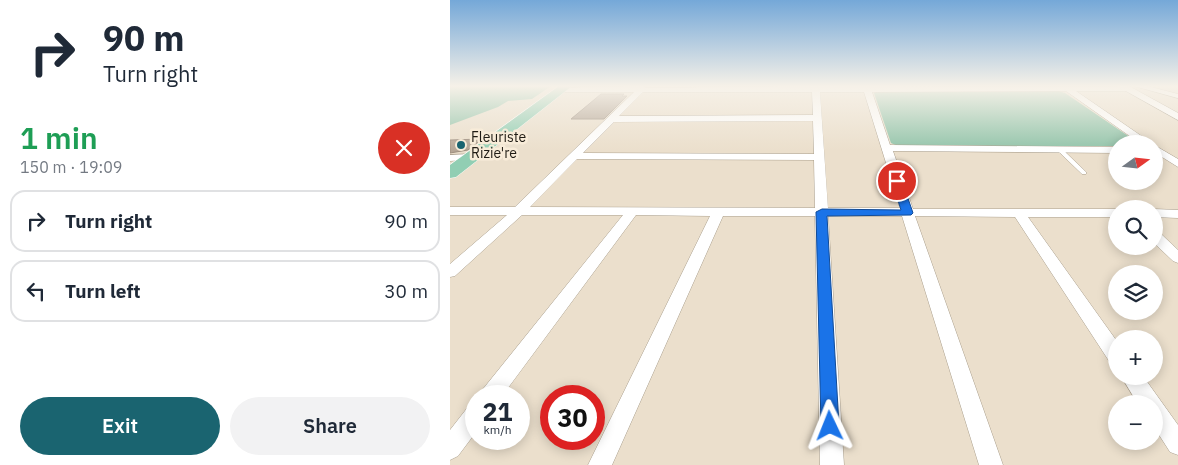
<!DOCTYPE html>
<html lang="en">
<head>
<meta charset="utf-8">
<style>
	body { margin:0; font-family:"IBM Plex Sans",sans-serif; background:#f2f2f3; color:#1f2937; height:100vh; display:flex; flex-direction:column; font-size:19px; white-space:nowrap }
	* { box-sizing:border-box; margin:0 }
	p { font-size:16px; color:#747a83 }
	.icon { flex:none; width:28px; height:28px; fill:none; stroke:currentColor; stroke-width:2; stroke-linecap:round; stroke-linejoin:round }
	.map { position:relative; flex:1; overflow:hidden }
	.side { display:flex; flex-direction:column; background:#fff; width:450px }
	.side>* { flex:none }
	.guide { background:#fff; color:#1f2937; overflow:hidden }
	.needle { width:32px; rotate:75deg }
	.buttons { position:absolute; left:658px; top:135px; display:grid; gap:10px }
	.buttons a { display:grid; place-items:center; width:55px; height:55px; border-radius:50%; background:#fff; box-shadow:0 2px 12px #0003; font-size:25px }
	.speed { position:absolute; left:15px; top:385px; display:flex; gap:10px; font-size:25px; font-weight:700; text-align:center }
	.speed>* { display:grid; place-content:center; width:65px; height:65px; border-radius:50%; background:#fff; box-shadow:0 2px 12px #0003; line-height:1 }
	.speed small { font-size:12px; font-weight:400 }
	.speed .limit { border:8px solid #d22; background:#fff; color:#111 }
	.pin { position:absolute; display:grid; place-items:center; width:42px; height:42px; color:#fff; margin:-21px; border:2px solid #fff; border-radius:50%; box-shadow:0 1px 5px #0007 }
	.me { position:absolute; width:55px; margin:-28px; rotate:358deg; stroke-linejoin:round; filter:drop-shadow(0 0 4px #0008) }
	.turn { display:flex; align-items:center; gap:18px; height:105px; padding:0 20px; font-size:22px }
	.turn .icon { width:65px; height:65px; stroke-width:2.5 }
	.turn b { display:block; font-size:35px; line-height:42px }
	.round { display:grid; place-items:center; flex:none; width:52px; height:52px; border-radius:26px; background:#f2f2f3 }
	.summary { display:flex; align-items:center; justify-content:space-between; height:85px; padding:0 20px }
	h1 { font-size:30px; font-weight:600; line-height:38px; color:#1e9e55 }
	.button { display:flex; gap:10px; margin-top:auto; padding:10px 20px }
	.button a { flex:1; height:58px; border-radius:30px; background:#1a6470; color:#fff; font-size:20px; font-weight:600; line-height:58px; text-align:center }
	.button a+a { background:#f2f2f3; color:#1f2937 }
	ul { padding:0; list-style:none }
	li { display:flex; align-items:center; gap:15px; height:62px; margin:0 10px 8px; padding:0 10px; border:2px solid #e0e1e3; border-radius:15px }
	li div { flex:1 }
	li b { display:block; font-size:19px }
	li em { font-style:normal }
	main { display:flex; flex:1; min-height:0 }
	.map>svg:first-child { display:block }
	.green { fill:#92c4aa }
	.building { fill:#b4a595; stroke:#9d8e7f }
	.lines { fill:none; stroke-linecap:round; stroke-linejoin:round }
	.service-casing { stroke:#aa9f8d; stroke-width:1 }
	.minor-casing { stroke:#aa9f8d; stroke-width:1 }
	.tertiary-casing { stroke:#aa9f8d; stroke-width:1 }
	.primary-casing { stroke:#fff; stroke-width:1 }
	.service { fill:#fff; fill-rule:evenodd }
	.minor { fill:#fff; fill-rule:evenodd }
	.tertiary { fill:#fff; fill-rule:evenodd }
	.primary { fill:#91ceb3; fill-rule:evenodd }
	.route { fill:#1a73e8; stroke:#114b97 }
	.poi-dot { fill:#1a6470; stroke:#f8ecd9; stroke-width:2 }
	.labels { text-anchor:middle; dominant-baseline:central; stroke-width:5; stroke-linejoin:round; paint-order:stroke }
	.far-poi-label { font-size:14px; fill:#201c15; stroke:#f8ecd9; text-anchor:start }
</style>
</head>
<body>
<main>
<section class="side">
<div class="guide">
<div class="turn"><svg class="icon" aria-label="right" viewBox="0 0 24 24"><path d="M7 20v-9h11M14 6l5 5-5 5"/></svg><div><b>90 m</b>Turn right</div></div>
</div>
<div class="summary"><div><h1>1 min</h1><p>150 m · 19:09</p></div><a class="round" style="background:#d93025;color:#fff"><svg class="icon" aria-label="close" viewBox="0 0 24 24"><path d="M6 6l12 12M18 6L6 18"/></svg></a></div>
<ul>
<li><svg class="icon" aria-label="right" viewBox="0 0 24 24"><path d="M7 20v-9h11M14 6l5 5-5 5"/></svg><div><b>Turn right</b></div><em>90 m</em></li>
<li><svg class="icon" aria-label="left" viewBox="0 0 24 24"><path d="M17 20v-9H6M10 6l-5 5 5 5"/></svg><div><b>Turn left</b></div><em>30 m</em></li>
</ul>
<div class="button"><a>Exit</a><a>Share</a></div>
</section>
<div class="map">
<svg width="728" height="465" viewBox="0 0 728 465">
	<rect width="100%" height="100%" fill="#ebdfcc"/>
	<g class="green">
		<polygon points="0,86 101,86 82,99 58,101 48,107 0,125"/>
		<polygon points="428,91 608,91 615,93 690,144 666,144 666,146 450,147 441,143 424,93"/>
	</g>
	<g class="building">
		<polygon points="151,94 174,94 172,96 177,96 154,119 121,119"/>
		<polygon points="32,139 18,150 0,153 0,140"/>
	</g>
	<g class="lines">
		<g class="service-casing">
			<polygon id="service" points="609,147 611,148 636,172 636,174 632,174 607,150 607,148"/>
		</g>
		<g class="minor-casing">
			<g id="minor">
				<path d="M192 86 196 88 362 86 681 87 682 89 678 91H626L703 144H691L616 91 422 92 440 145 666 147V153L443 151 463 209H666V217H578L666 340V363L659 361 565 217 465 216 553 465H529L452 216H378L394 465H370L365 216H273L162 465H138L260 216 186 215 52 396H30L33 389 173 215H72L5 276 0 277V264L57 215H0V207H65L184 92H110L106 90 107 88ZM193 92H362L363 115 169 116ZM370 92H414L450 208H378ZM363 121 364 154 133 153 164 122ZM127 159 364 160 365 208 80 207Z"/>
				<polygon points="684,86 697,86 728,94 728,98"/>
				<polygon points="704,145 728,159 728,167 704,152"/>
				<polygon points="23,154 28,157 27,159 0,161 0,155"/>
				<polygon points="704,209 728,210 728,218 704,217"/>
				<polygon points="704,231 709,232 728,250 728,263 723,261 704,243"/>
				<polygon points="671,376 693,376 728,425 728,455 720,452 704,427 704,404 688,404"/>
				<polygon points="26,404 26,432 8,456 0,460 0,430 18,407"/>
			</g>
		</g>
		<g class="tertiary-casing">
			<polygon id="tertiary" points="667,86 679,86 728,113 728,120"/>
		</g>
		<g class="primary-casing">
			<polygon id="primary" points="109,86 122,86 6,177 0,178 0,165"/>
		</g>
		<use href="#service" class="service"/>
		<use href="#minor" class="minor"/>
		<use href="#tertiary" class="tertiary"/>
		<use href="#primary" class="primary"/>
	</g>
	<linearGradient id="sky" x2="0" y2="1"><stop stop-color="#75a8d8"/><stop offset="0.57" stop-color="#f6f1e8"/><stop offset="1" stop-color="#f6f1e8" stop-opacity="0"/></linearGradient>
	<rect width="728" height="151" fill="url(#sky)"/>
	<polygon class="route" points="447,178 452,181 463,213 461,215 377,216 389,426 386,433 380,435 374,433 371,426 366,212 372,209 451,210 442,181"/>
	<circle class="poi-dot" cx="11" cy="145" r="5"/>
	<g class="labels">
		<g class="far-poi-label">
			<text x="21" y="137">Fleuriste<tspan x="21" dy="16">Rizie're</tspan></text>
		</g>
	</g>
</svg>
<div class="buttons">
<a><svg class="needle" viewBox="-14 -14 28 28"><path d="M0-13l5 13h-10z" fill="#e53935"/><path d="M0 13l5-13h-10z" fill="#747a83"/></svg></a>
<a><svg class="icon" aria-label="search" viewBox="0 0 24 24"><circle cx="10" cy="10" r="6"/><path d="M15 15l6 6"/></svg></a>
<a><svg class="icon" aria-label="layers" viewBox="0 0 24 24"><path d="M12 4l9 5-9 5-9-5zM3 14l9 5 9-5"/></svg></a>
<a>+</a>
<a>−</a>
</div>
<div class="speed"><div>21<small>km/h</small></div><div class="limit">30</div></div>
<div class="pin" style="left:447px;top:181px;background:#d93025"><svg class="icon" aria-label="arrive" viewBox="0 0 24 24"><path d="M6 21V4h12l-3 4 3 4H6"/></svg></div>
<svg class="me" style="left:380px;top:426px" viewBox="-20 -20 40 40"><path d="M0-17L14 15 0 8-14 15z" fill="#1a73e8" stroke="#fff" stroke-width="4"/></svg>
</div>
</main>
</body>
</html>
